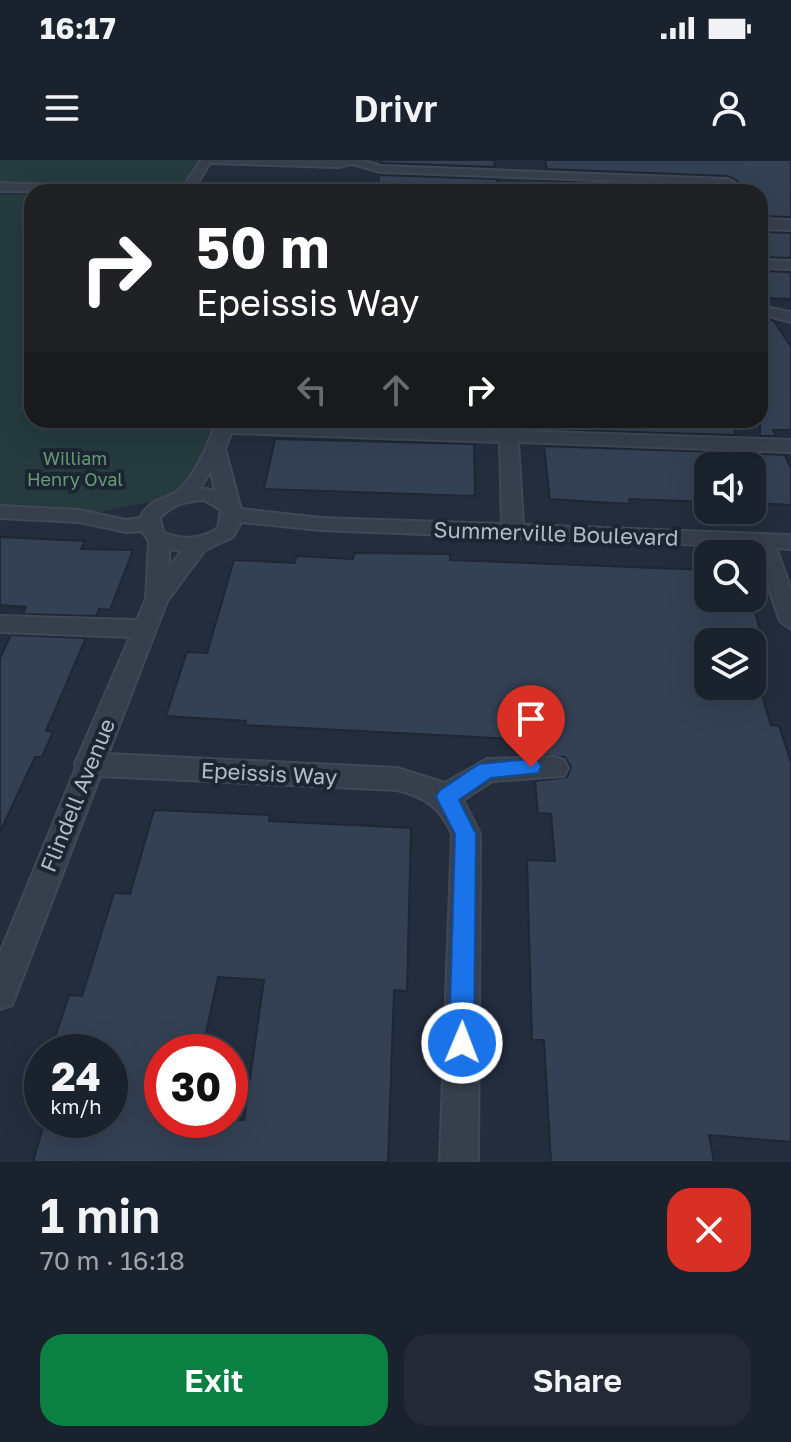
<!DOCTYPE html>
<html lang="en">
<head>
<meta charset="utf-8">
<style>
	body { margin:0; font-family:"Golos Text",sans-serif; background:#232a36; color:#f1f3f6; height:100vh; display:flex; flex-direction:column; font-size:30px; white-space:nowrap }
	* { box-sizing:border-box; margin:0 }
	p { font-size:26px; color:#9fa4aa }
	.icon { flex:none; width:44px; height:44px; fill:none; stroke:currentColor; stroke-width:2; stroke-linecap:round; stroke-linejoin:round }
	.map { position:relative; height:1002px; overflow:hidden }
	.panel { display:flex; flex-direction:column; background:#1a222e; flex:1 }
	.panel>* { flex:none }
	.hud { position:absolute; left:24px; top:24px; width:744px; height:244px; border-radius:24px; box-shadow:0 8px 32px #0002,0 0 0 2px #383f4a; background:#202124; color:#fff; overflow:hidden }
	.tools { position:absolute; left:694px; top:292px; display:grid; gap:16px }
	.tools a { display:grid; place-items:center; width:72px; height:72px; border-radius:16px; background:#1a222e; box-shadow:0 8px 32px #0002,0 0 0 2px #383f4a; font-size:40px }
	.speed { position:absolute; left:24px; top:874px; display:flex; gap:16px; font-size:40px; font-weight:700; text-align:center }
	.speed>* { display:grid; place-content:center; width:104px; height:104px; border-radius:50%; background:#1a222e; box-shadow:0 8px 32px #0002,0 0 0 2px #383f4a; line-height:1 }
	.speed small { font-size:20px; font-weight:400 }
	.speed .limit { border:12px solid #d22; background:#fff; color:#111 }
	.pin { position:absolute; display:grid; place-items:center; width:68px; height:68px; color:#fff; margin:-82px -34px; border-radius:50% 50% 50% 0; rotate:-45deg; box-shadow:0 0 8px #0007 }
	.pin .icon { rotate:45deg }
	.me { position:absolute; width:88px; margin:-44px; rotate:1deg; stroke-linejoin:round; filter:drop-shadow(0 0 6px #0008) }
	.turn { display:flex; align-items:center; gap:28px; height:168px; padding:0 40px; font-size:36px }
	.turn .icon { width:104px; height:104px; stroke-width:2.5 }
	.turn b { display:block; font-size:56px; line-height:68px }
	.lanes { display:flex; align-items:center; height:76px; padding:0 40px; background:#0003; justify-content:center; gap:40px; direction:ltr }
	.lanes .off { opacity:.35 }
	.round { display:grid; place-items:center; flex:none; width:84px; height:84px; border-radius:24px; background:#232a36 }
	.head { display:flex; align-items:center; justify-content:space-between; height:136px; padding:0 40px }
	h1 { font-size:48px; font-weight:600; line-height:60px }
	.cta { display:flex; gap:16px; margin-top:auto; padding:16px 40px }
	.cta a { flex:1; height:92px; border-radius:24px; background:#0b8043; color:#fff; font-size:32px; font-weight:600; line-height:92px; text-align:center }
	.cta a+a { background:#232a36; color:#f1f3f6 }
	.status { display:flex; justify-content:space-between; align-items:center; height:56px; padding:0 40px; background:#1a222e; direction:ltr }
	.status svg { height:22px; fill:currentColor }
	header { display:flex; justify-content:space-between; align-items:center; height:104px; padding:0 40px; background:#1a222e; font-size:36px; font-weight:600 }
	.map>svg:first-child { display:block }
	.green { fill:#253b3e }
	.building { fill:#344154; stroke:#1e2734; stroke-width:2; fill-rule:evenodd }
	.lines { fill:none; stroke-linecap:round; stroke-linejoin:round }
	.minor-casing { stroke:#404856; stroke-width:4 }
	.tertiary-casing { stroke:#404856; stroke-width:4 }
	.minor { fill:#373f4d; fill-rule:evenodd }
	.tertiary { fill:#373f4d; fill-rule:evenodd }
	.route { fill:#1a73e8; stroke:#114b97; stroke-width:2 }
	.labels { text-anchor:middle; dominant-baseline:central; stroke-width:8; stroke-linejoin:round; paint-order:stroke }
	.far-park-label { font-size:18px; fill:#699a75; stroke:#1c2532 }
	.street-label { font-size:22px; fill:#b2bac9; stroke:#1c2532 }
</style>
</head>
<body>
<div class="status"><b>16:17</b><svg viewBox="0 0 49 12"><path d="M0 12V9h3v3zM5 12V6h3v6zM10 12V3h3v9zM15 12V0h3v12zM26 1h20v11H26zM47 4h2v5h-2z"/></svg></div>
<header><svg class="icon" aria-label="menu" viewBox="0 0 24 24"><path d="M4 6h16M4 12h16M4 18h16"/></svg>Drivr<svg class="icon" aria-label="person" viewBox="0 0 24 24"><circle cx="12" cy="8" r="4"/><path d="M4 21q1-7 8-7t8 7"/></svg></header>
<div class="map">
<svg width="791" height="1002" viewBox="0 0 791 1002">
	<rect width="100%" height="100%" fill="#232d3d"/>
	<g class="green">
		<polygon points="0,0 206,0 186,32 0,27"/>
		<polygon points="0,34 32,35 32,260 226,260 216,289 186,335 79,356 0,352"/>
	</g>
	<g class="building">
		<polygon points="380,0 494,0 495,7 382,3"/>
		<polygon points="545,0 791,0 791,57 760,56 760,32 552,32 550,21 728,28 737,21 728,16 547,9"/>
		<polygon points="379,15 497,19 499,32 378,32"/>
		<polygon points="760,72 791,73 791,98 760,97"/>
		<polygon points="760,111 791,112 791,139 760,138"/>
		<polygon points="760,157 774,161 791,187 791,270 773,270 776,276 760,276"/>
		<polygon points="378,260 474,260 474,267 378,263"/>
		<polygon points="561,260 730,260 736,275 563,270"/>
		<polygon points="275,279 474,284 475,336 264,329"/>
		<polygon points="544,286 743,293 747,306 708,306 708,342 629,339 630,344 550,339"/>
		<polygon points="760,294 785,295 791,308 791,345 752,343 752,319 760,340"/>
		<polygon points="0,377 85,381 81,389 133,390 110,450 99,449 96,456 23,454 26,447 0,445"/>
		<polygon points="354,393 450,394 450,400 708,410 708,438 751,438 760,469 748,468 752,479 745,479 746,482 708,482 708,526 752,526 752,503 771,565 779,566 791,603 791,982 709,975 714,1002 551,1002 544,880 532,880 527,700 555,701 551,654 538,653 535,621 567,617 571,607 565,597 533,595 532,580 245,565 246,561 166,556 187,492 207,493 234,400 295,403 296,396 353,399"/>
		<polygon points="11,475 86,478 46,571 53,572 42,597 35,597 0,672 0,498"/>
		<path d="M154 650 270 655 269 661 411 668 407 831 394 830 388 1002H33L45 960H110V892H50L69 835 82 836 114 733 130 734ZM218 817 264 820 244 960H162V892H202Z"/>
	</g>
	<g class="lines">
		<g class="minor-casing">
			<g id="minor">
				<polygon points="201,0 361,0 381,6 728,19 734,22 728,25 381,12 352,4 338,7 210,3 192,32 180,32"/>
				<polygon points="760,100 791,101 791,109 760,108"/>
				<polygon points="760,146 791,152 791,162 760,154"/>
				<path d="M217 260 499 271 500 260H516L517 271 791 280V292L518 282 523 365 791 375V389L776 388 791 429V469L780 461 755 387 321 370 241 362 233 377 205 390 167 441 108 594 397 608 445 623 487 599 555 597 564 600 568 608 564 616 492 621 463 640 480 674 478 1002H440L452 674C440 647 425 637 397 630L100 616 12 845 0 849V793L76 608 75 604 130 477 0 472V456L137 460 146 439 149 381 142 371 126 372 79 362 0 358V346L79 350 126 360 140 358C151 336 167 341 180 329 198 311 209 283 217 260ZM231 273 500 282 502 364 321 358 241 349 225 289ZM211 311 215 331 200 328ZM204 340 221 350 218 368C202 379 181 381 163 372L160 358C173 344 186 341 204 340ZM169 389 182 391 169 407Z"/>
			</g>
		</g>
		<g class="tertiary-casing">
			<g id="tertiary">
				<polygon points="0,23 131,28 138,32 0,31"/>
				<polygon points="760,59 791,60 791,70 760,69"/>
			</g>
		</g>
		<use href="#minor" class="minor"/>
		<use href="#tertiary" class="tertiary"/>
	</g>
	<polygon class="route" points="531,599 538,601 541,607 538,613 491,618 459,640 476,674 474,883 471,892 462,895 453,892 449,883 455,674 436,637 439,631 479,604"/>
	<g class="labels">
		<g class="far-park-label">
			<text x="75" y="298">William<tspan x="75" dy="21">Henry Oval</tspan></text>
		</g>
		<g class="street-label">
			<text transform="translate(556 373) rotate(2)">Summerville Boulevard</text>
			<text transform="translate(269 613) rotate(3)">Epeissis Way</text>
			<text transform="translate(77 635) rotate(-68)">Flindell Avenue</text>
		</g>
	</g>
</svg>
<div class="tools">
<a><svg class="icon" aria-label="sound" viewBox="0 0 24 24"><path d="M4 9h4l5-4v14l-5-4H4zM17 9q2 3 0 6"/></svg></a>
<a><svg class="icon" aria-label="search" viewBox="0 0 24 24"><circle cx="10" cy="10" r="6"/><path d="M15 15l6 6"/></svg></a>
<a><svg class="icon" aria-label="layers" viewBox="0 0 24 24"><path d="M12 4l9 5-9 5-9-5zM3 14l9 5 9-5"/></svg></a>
</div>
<div class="speed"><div>24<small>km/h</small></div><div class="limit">30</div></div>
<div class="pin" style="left:531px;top:607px;background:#d93025"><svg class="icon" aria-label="arrive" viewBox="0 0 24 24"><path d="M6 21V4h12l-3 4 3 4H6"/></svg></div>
<svg class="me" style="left:462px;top:883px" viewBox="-20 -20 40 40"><circle r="17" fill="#1a73e8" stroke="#fff" stroke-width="3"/><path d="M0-11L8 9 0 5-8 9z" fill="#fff"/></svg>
<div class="hud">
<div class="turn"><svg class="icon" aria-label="right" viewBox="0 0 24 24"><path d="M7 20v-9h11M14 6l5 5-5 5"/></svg><div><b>50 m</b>Epeissis Way</div></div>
<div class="lanes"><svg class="icon off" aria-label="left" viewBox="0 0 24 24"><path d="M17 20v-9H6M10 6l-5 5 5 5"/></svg><svg class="icon off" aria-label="ahead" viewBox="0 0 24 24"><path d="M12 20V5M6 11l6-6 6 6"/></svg><svg class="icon" aria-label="right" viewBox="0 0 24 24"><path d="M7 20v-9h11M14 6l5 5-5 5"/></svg></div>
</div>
</div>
<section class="panel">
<div class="head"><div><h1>1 min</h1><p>70 m · 16:18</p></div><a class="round" style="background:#d93025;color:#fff"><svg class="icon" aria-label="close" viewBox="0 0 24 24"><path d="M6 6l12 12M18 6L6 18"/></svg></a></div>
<div class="cta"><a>Exit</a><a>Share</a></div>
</section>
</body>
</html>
